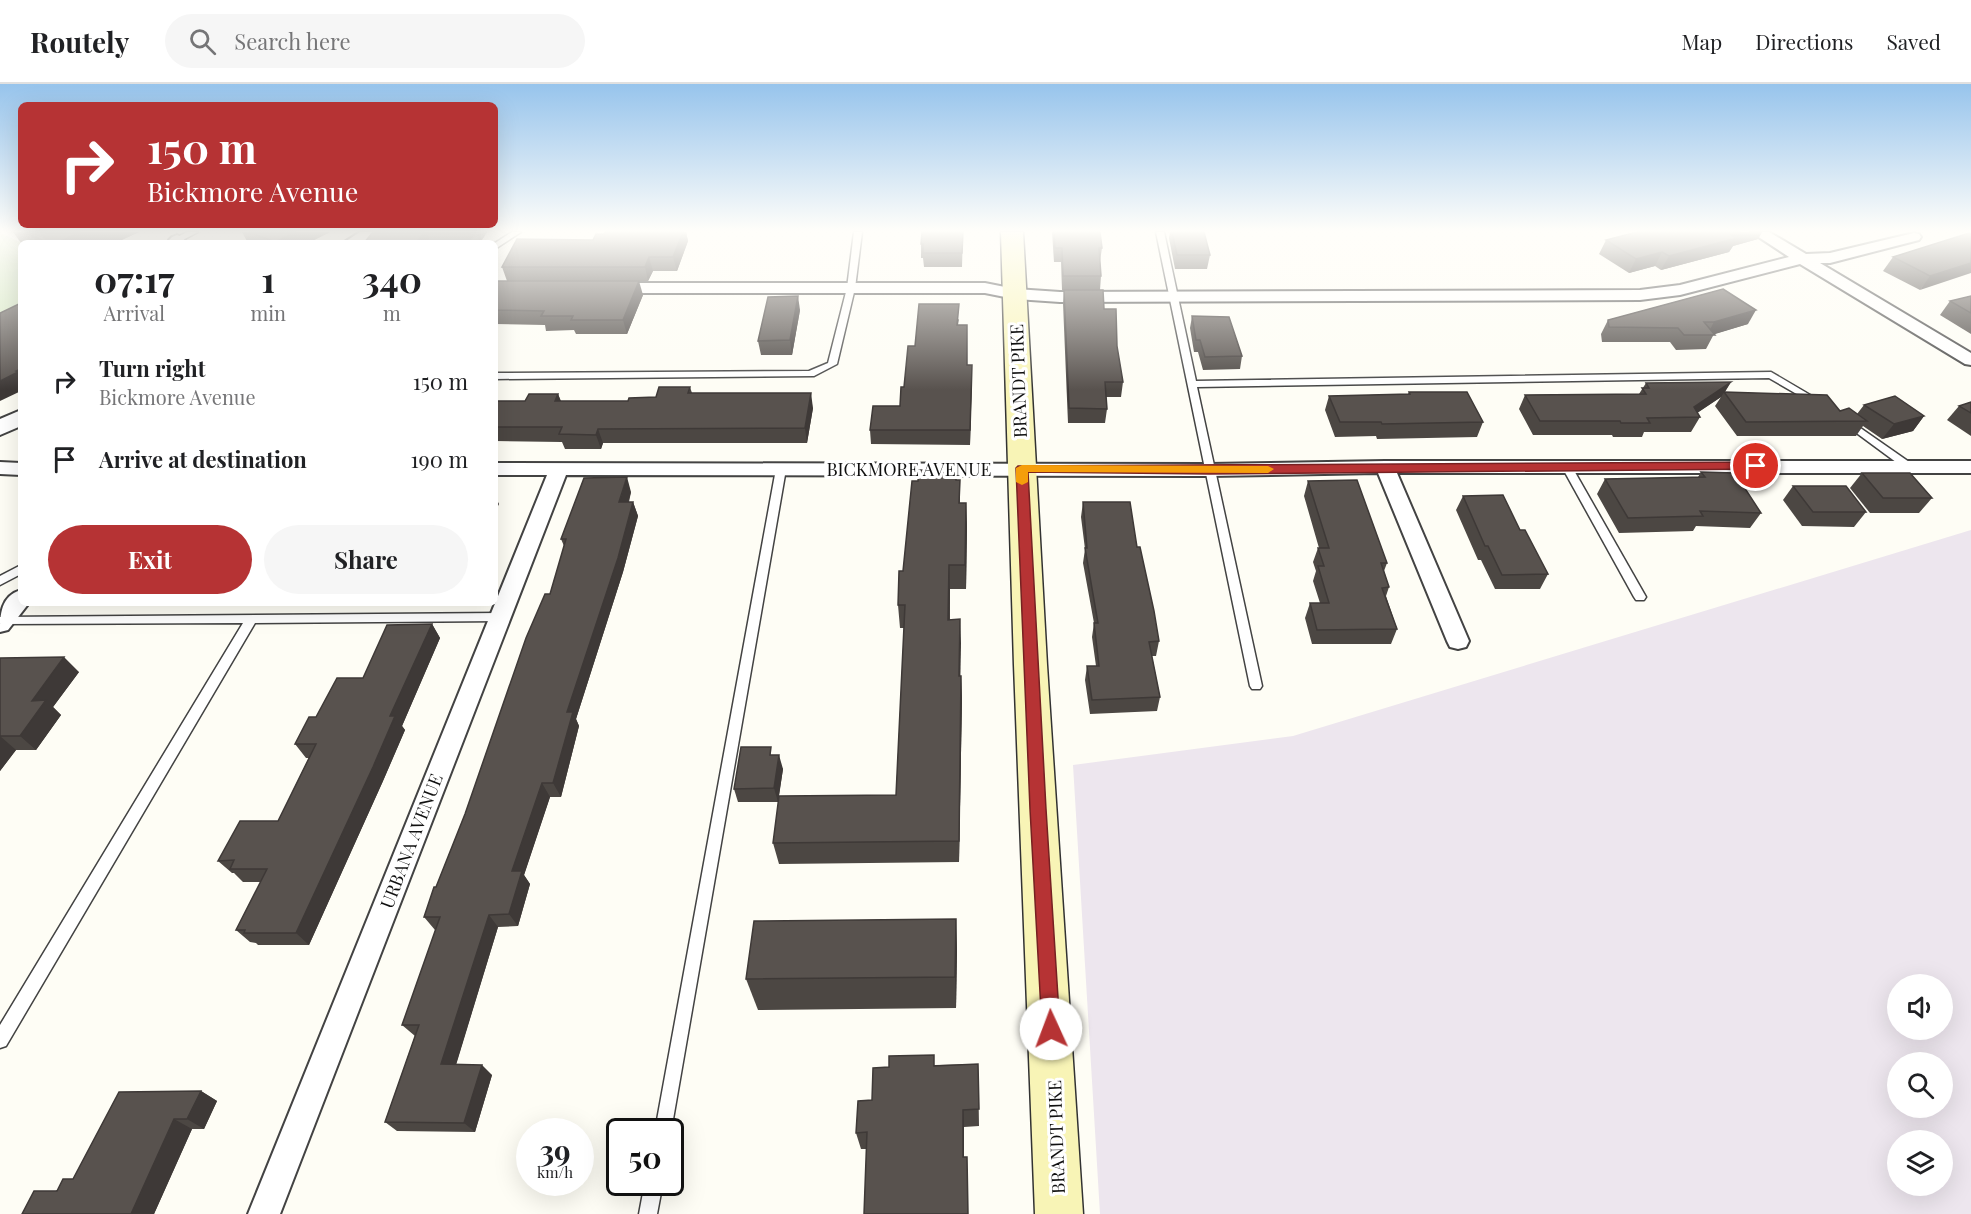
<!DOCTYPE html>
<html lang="en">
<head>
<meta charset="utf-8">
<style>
	body { margin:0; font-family:"Playfair Display",serif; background:#f6f6f6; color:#202124; height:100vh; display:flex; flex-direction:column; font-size:22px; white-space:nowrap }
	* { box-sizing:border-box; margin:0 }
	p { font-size:20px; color:#757577 }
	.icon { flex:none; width:33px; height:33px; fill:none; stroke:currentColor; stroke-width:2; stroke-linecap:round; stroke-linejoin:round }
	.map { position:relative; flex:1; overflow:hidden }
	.side { position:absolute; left:18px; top:156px; width:480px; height:366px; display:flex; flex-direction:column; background:#fff; border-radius:9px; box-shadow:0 6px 24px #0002 }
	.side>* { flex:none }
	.banner { position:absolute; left:18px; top:18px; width:480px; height:126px; border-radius:9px; box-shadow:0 6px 24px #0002; background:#b63334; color:#fff; overflow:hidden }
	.buttons { position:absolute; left:1887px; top:890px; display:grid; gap:12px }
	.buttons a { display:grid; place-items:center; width:66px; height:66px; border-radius:50%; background:#fff; box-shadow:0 6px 24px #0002; font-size:30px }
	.speed { position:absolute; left:516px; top:1034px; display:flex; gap:12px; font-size:30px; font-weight:700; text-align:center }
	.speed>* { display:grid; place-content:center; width:78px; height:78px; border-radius:50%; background:#fff; box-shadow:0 6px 24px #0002; line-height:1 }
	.speed small { font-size:15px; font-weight:400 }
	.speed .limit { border:3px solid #111; border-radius:9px; background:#fff; color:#111 }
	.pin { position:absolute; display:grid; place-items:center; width:51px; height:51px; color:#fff; margin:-26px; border:3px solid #fff; border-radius:50%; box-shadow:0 2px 6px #0007 }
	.me { position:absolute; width:66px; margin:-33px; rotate:358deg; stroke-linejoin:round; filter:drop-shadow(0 0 4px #0008) }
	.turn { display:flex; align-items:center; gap:21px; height:126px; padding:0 30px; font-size:27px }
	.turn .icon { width:78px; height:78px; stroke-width:2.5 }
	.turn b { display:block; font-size:42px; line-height:51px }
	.eta { display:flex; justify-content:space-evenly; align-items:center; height:102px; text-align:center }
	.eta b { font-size:36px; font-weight:700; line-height:42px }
	.button { display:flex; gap:12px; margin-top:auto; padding:12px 30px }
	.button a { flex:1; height:69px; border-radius:36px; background:#b63334; color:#fff; font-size:24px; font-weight:700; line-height:69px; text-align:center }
	.button a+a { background:#f6f6f6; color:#202124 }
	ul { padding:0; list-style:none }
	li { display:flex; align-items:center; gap:18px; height:78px; padding:0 30px }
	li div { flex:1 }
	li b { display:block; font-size:22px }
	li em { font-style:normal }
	header { display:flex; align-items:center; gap:36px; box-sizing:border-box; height:84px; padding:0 30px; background:#fff; border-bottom:2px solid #e0e0e0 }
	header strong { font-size:28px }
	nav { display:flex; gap:33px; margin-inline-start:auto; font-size:21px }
	.search { width:420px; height:54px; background:#f6f6f6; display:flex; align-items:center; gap:15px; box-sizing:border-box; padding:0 21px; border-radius:33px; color:#757577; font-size:22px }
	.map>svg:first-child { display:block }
	.industrial { fill:#ede6ee; fill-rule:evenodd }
	.green { fill:#d3e7c0 }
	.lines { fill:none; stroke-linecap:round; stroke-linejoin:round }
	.service-casing { stroke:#434343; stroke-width:3 }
	.minor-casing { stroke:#434343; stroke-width:4 }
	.tertiary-casing { stroke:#434343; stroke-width:4 }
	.secondary-casing { stroke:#323232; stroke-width:3 }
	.service { fill:#fff; fill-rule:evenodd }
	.minor { fill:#fff; fill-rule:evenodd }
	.tertiary { fill:#fff; fill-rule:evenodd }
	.secondary { fill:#f8f4b6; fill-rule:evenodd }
	.wall { fill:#4c4743 }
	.shaded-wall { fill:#3e3937 }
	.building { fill:#58524e; stroke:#3e3937; stroke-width:1.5 }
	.route { fill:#b63334; stroke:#762122; stroke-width:1.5 }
	.slow { fill:#f59e0b }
	.labels { text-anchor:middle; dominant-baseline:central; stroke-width:6; stroke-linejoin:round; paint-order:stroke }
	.street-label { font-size:18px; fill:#101010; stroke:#fff }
</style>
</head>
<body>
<header>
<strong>Routely</strong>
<div class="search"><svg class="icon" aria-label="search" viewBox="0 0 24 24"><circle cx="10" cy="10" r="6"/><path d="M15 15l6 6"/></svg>Search here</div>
<nav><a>Map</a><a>Directions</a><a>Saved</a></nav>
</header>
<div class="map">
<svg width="1971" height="1130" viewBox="0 0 1971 1130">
	<rect width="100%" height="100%" fill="#fefdf5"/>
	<path class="industrial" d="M1971 446V1130H1100L1073 681 1293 652ZM1898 900H1942V945H1898ZM1898 978H1942V1023H1898ZM1898 1056H1942V1101H1898Z"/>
	<polygon class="green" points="3,150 22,159 21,223 0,233 0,151"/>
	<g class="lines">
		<g class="service-casing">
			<g id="service">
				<polygon points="187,148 198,148 177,159 166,159"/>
				<polygon points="512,148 521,148 495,165 495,159"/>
				<polygon points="854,148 862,148 855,204 837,280 814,292 495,295 495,289 809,287 828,279 847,204"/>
				<polygon points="1156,148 1164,148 1196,297 1771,288 1822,318 1817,321 1814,320 1769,294 1197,303 1262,602 1260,605 1252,605 1250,602"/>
				<polygon points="1846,334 1912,380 1912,384 1904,384 1843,339 1843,335"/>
				<polygon points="1567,380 1572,383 1646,513 1644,516 1636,516 1634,513 1562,383"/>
				<polygon points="781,382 786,385 671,1047 670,1049 670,1047 655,1047 776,385"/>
				<polygon points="21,481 21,490 0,501 0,492"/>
				<polygon points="501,529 507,533 501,537 255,539 6,962 0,964 0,941 243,539 3,540 0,539 0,533"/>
				<polygon points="645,1098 663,1098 657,1130 639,1130"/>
			</g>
		</g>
		<g class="minor-casing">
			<g id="minor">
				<polygon points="1751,148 1769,148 1806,170 1830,169 1914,149 1919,150 1921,153 1919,156 1830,179 1820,179 1971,269 1971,281 1965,280 1800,180 1680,211 1640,216 1060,218 1015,215 985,209 609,209 601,204 609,199 985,199 1015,205 1060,208 1640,206 1680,201 1789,173"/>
				<polygon points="177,151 182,153 187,159 171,159 169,156 172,153"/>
				<polygon points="1385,377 1971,377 1971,389 1397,389 1469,557 1466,563 1458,565 1450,563 1447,557 1378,389 1209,392 566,391 280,1130 248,1130 547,391 495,391 495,379 1209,380"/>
				<polygon points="0,378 21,379 21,391 0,390"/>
				<path d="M21 506V519H29L8 546 0 548C0 530 1 512 21 506Z"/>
			</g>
		</g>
		<g class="tertiary-casing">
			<g id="tertiary">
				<polygon points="360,148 383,148 367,159 343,159"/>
				<polygon points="21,326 21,342 0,351 0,335"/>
			</g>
		</g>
		<g class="secondary-casing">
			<polygon id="secondary" points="1001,148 1023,148 1047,581 1083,1130 1035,1130 1014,581"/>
		</g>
		<use href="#service" class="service"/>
		<use href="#minor" class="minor"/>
		<use href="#tertiary" class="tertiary"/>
		<use href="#secondary" class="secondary"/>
	</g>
	<g class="wall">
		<polygon points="13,148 139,148 115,159 21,159"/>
		<polygon points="242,148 330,148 308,159 248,159"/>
		<polygon points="373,148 487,148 480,159 364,159"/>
		<polygon points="605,148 686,148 688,157 677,187 653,187 648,197 507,197 502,183 593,156 604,150"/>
		<polygon points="922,148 963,148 962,183 924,183 923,174 921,174 921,160"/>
		<polygon points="1052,148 1100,148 1102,164 1100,177 1101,192 1100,206 1062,206 1061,178 1054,178"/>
		<polygon points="1170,148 1204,148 1210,171 1207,185 1175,185 1169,154"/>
		<polygon points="1637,148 1762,148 1758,155 1733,162 1729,168 1661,186 1655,182 1629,189 1599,170 1606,156"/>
		<polygon points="1969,149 1920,206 1883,187 1893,173"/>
		<polygon points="495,197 643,211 627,250 576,250 574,246 546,247 545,241 495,240"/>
		<polygon points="1723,205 1748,240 1714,250 1706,265 1676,266 1670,258 1602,258 1601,250 1608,236"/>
		<polygon points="1064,206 1104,225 1117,262 1123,298 1121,313 1106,313 1107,325 1105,339 1068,339 1063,220"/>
		<polygon points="1971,212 1971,250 1940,231 1950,217"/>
		<polygon points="800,226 792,271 761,271 758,257"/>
		<polygon points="1192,232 1242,272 1240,285 1203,286 1198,268 1194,268 1190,244"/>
		<polygon points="959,235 958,241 967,281 972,281 970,361 871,360 870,346 900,322 915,262"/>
		<polygon points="1731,298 1725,308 1857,330 1864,321 1924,332 1913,347 1882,355 1863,342 1856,352 1737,352 1715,322 1721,313 1697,329 1700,333 1691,348 1644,348 1642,353 1613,353 1612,351 1533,351 1519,325 1525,311 1639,310 1646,299"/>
		<polygon points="690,303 692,309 813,324 807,359 603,359 601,365 565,365 562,358 495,357 495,317 525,317 558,310 561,317 628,317 656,313"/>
		<polygon points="1409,308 1483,338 1477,353 1377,355 1376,352 1335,353 1325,326 1329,312 1408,310"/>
		<polygon points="1971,318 1971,352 1947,336 1959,322"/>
		<polygon points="1701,388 1761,429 1750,444 1696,442 1693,447 1619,449 1597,410 1605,395 1698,393"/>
		<polygon points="1862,389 1932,414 1919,429 1870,429 1850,404"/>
		<polygon points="957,396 960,396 960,419 966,419 967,443 966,505 950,505 950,536 960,535 960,592 961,592 962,615 959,778 779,780 773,759 896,711 904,544 900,544 898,521 903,487"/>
		<polygon points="1308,397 1387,479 1384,487 1389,503 1386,512 1397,545 1391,560 1312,560 1305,534 1310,519 1320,519 1313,497 1316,487 1313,478 1318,464 1319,464 1304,412"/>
		<polygon points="1793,402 1866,428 1854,443 1802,442 1783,416"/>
		<polygon points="631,408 629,418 633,418 638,432 623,488 576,635 579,642 561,713 550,713 524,791 530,800 518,842 498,843 456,980 492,991 475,1048 397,1047 385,1038 415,952 402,941 436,846 435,846 424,833 465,730 550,510 564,462 561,455"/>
		<polygon points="1463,412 1520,446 1548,490 1540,505 1495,505 1481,476 1478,476 1456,426"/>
		<polygon points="1083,418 1137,463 1159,557 1156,572 1152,572 1160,613 1157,627 1090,630 1085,596 1087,582 1096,582 1092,553 1094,539 1083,479 1085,465 1081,433"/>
		<polygon points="432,540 440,554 402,642 405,646 383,697 309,861 258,861 256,859 250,858 236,846 261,798 243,798 234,789 232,789 218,777 278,737 309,674 306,674 295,660 316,633 363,594"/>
		<polygon points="0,574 79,588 53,623 61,631 36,666 16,666 0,687"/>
		<polygon points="773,671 783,685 778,718 738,718 734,705"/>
		<polygon points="956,835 957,867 956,924 758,926 746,895"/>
		<polygon points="978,980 979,1042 964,1043 964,1073 968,1088 968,1130 864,1130 867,1065 861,1065 856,1049 872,1016 935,981"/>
		<polygon points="201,1007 217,1017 204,1045 192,1045 154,1130 22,1130"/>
	</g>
	<g class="shaded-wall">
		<polygon points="81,148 139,148 115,159 56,159"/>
		<polygon points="296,148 330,148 308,159 276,159 275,158"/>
		<polygon points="424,148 426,148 431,159 416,159"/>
		<polygon points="476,148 487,148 480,159"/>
		<polygon points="683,148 686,148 688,157 677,187 673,173"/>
		<polygon points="1741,148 1762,148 1758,155 1733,162 1729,168 1661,186 1669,172"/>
		<polygon points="1662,168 1655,182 1629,189 1636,175"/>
		<polygon points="649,173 653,187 648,197 645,183"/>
		<polygon points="1971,179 1971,189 1920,206 1930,192"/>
		<polygon points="639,197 643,211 627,250 623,236"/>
		<polygon points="798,212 800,226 792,271 790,256"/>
		<polygon points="1756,226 1748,240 1712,251 1707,251 1714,238"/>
		<polygon points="972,281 972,295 970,361 970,346"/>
		<polygon points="21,285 21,307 0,317 0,297"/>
		<polygon points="1731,298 1721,313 1691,333 1694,323"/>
		<polygon points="811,309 813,324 807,359 805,344"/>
		<polygon points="558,310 563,324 555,317"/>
		<polygon points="1924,332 1913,347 1882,355 1894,340"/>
		<polygon points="598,345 603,359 601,365 596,351"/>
		<polygon points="627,393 631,408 624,433 619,418"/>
		<polygon points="495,412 499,420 495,428"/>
		<polygon points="633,418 638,432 623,488 576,635 579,642 561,713 553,699 567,628"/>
		<polygon points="966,419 967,443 966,505 965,481"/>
		<polygon points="949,481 950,505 949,559 948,536"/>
		<polygon points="960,535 961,559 960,615 959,592"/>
		<polygon points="432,540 440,554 402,642 405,646 383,697 309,861 296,849 390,632"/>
		<polygon points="64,573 79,588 53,623 61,631 36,666 20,652 32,617"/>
		<polygon points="961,592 962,615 959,778 959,757"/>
		<polygon points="0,652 16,666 0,687"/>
		<polygon points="779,671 783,685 778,718 774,704"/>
		<polygon points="542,699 550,713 524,791 530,800 518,842 509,830 512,787"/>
		<polygon points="489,831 498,843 453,991 441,980"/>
		<polygon points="956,835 957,867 956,924 955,893"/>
		<polygon points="482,981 492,991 475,1048 464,1039"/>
		<polygon points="201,1007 217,1017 204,1045 187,1035"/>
		<polygon points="963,1026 964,1043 964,1088 963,1073"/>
		<polygon points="174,1035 192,1045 154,1130 131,1130"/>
	</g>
	<g class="building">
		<polygon points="25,148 81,148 56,159 49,159"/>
		<polygon points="249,148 296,148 275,158"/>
		<polygon points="373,148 424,148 416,159 364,159"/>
		<polygon points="605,148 683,148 673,173 649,173 645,183 502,183 517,155 593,156 596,150 604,150"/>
		<polygon points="922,148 963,148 962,169 923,169 923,160 921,160"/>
		<polygon points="1054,148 1100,148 1102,164 1099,164 1101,192 1063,192 1062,164 1055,164"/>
		<polygon points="1172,148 1204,148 1210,171 1177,171"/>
		<polygon points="1637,148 1741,148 1731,151 1737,154 1669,172 1662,168 1636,175 1606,156"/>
		<polygon points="1969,149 1971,150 1971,179 1930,192 1893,173"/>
		<polygon points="495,197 639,197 623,236 571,236 573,232 541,232 544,227 495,226"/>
		<polygon points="1723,205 1756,226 1714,238 1704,238 1715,251 1684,251 1678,244 1609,243 1608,236"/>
		<polygon points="1064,206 1103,206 1104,225 1116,225 1117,262 1123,298 1105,298 1107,325 1069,324"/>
		<polygon points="798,212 790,256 758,257 768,213"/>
		<polygon points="1971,212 1971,229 1950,217"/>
		<polygon points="21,219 21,285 16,287 18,288 0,297 0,229"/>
		<polygon points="919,220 959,220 957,241 967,241 967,281 972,281 970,346 870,346 873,322 900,322 901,303 904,303 908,262 915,262"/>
		<polygon points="1192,232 1229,233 1242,272 1205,273 1200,256 1196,256"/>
		<polygon points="1731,298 1694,323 1700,333 1647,334 1650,339 1621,339 1620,337 1540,337 1525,311 1646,310 1642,304 1649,304 1646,299"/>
		<polygon points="659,303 690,303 688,309 811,309 805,344 598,345 596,351 559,350 562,343 495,343 495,317 525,317 529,310 558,310 555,317 628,317 629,314 656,313"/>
		<polygon points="1409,308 1467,308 1483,338 1382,340 1381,338 1340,338 1329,312 1410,310"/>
		<polygon points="1724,308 1827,311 1840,327 1849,324 1867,337 1746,338"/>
		<polygon points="1895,312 1924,332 1894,340 1864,321"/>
		<polygon points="1971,318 1971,329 1959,322"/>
		<polygon points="919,386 956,387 956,396 960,396 959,419 966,419 965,481 949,481 948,536 960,535 959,592 961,592 959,757 773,759 779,712 896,711 905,521 898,521 899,487 903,487 912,397 918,397"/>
		<polygon points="1701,388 1735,389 1761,429 1700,427 1703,432 1628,434 1605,395 1705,393"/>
		<polygon points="1862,389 1910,389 1932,414 1883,414"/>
		<polygon points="627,393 619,418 633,418 618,474 567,628 573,628 553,699 542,699 512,787 522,787 509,830 489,831 441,980 482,981 464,1039 385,1038 419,941 402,941 440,833 424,833 434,803 436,803 465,730 526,554 545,510 550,510 566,455 561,455 584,394"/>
		<polygon points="1357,396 1387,479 1381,479 1389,503 1382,504 1397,545 1317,546 1310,519 1329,519 1318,482 1324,482 1318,464 1329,464 1308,397"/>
		<polygon points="1793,402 1846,402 1866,428 1813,428"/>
		<polygon points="1503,411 1520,446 1525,446 1548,490 1502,491 1488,462 1485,462 1463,412"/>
		<polygon points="1083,418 1130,418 1137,463 1140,463 1154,527 1159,557 1149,558 1160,613 1092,616 1087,582 1099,582 1094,539 1098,539 1085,464 1087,464"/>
		<polygon points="432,540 390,632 395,632 373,683 296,849 244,849 245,846 236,846 267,785 230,785 234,776 218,777 240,737 278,737 316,660 295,660 309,633 316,633 337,594 363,594 387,541"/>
		<polygon points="64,573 32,617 46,616 20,652 0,652 0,574"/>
		<polygon points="741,663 771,663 770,671 779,671 774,704 734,705"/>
		<polygon points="956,835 955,893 746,895 754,837"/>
		<polygon points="934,971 934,982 978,980 979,1025 963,1026 963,1073 967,1073 968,1130 864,1130 867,1048 856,1049 858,1017 872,1016 873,984 889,983 889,972"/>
		<polygon points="201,1007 187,1035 174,1035 131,1130 22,1130 34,1107 57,1107 63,1095 73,1095 119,1008"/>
	</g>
	<linearGradient id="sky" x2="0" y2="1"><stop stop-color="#97c4ec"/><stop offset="0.48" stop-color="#fffefa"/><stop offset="1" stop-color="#fffefa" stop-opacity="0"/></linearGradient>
	<rect width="1971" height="306" fill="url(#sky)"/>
	<polygon class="route" points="1756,378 1760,380 1760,385 1209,390 1028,388 1046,725 1060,945 1058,952 1051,954 1045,952 1042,945 1030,725 1016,384 1018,382"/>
	<polygon class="slow" points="1022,381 1268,382 1274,385 1268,389 1028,388 1028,398 1022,401 1016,398 1016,384"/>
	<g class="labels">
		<g class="street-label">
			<text transform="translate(1018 297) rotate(-92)">BRANDT PIKE</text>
			<text x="909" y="385">BICKMORE AVENUE</text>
			<text transform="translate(411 757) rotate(-69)">URBANA AVENUE</text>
			<text transform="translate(1056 1053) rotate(-92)">BRANDT PIKE</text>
		</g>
	</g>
</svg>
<div class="buttons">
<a><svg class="icon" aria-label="sound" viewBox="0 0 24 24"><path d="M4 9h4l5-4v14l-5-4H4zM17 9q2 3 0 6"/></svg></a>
<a><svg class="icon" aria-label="search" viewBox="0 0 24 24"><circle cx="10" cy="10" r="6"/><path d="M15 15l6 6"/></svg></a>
<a><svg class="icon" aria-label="layers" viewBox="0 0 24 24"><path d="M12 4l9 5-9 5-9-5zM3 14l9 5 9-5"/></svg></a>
</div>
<div class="speed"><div>39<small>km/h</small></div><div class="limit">50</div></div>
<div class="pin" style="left:1756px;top:382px;background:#d93025"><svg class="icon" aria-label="arrive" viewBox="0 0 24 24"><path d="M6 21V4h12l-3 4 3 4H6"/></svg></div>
<svg class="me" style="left:1051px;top:945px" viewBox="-20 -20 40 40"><circle r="19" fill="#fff"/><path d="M0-13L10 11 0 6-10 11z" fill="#b63334"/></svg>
<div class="banner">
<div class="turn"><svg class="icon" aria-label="right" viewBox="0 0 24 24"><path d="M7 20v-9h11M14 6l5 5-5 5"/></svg><div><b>150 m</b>Bickmore Avenue</div></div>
</div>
<section class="side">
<div class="eta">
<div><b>07:17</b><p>Arrival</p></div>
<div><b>1</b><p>min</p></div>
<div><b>340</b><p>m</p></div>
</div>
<ul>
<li><svg class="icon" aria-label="right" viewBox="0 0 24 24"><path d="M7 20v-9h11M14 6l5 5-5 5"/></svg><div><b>Turn right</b><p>Bickmore Avenue</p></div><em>150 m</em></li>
<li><svg class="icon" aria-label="arrive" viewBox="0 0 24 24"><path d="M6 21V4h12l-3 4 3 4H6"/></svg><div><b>Arrive at destination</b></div><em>190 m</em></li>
</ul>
<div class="button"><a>Exit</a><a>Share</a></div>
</section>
</div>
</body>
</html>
